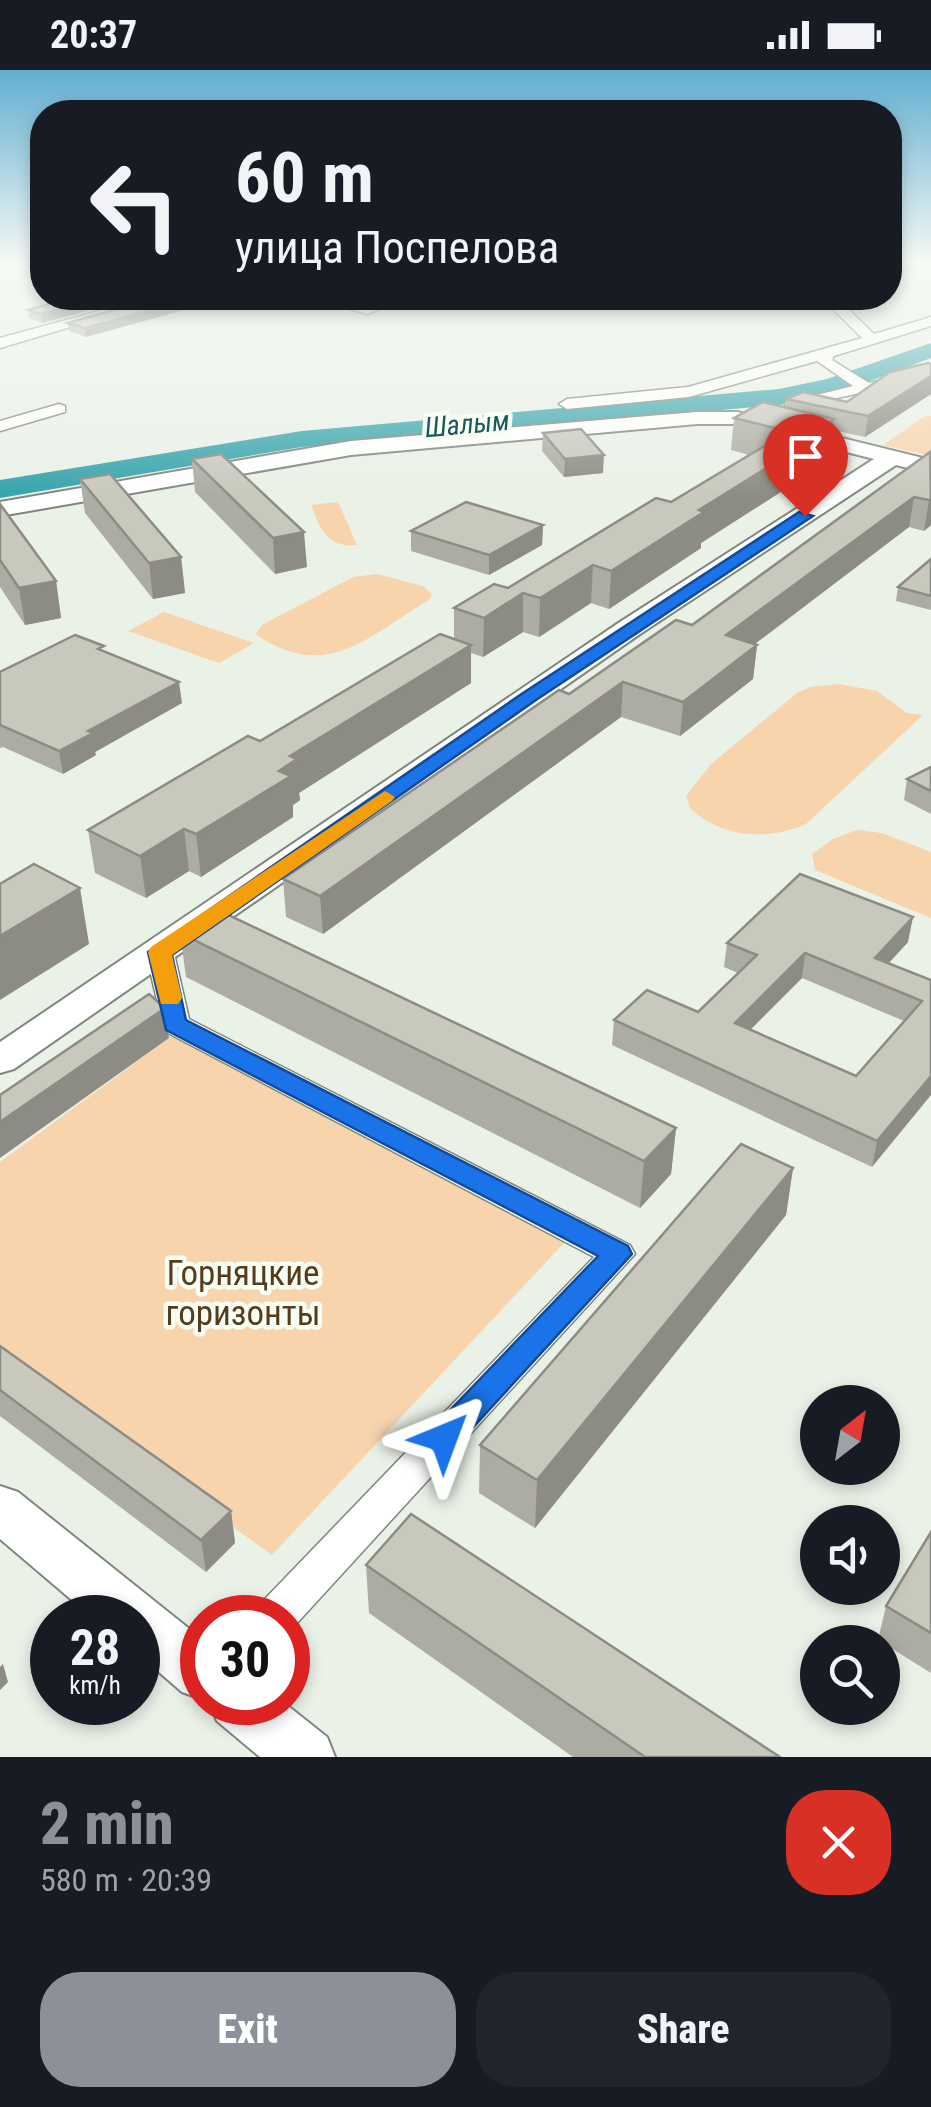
<!DOCTYPE html>
<html lang="en">
<head>
<meta charset="utf-8">
<style>
	body { margin:0; font-family:"Roboto Condensed",sans-serif; background:#20242c; color:#f1f3f6; height:100vh; display:flex; flex-direction:column; font-size:38px; white-space:nowrap }
	* { box-sizing:border-box; margin:0 }
	p { font-size:32px; color:#9ea1a6 }
	.icon { flex:none; width:55px; height:55px; fill:none; stroke:currentColor; stroke-width:2; stroke-linecap:round; stroke-linejoin:round }
	.map { position:relative; height:1687px; overflow:hidden }
	.drawer { display:flex; flex-direction:column; background:#171b24; flex:1 }
	.drawer>* { flex:none }
	.top-card { position:absolute; left:30px; top:30px; width:872px; height:210px; border-radius:40px; box-shadow:0 5px 15px #0003; background:#171b24; color:#f1f3f6; overflow:hidden }
	.needle { width:65px; rotate:31deg }
	.fabs { position:absolute; left:800px; top:1315px; display:grid; gap:20px }
	.fabs a { display:grid; place-items:center; width:100px; height:100px; border-radius:50%; background:#171b24; box-shadow:0 5px 15px #0003; font-size:50px }
	.speed { position:absolute; left:30px; top:1525px; display:flex; gap:20px; font-size:50px; font-weight:700; text-align:center }
	.speed>* { display:grid; place-content:center; width:130px; height:130px; border-radius:50%; background:#171b24; box-shadow:0 5px 15px #0003; line-height:1 }
	.speed small { font-size:25px; font-weight:400 }
	.speed .limit { border:15px solid #d22; background:#fff; color:#111 }
	.pin { position:absolute; display:grid; place-items:center; width:85px; height:85px; color:#fff; margin:-102px -42px; border-radius:50% 50% 50% 0; rotate:-45deg; box-shadow:0 0 10px #0007 }
	.pin .icon { rotate:45deg }
	.me { position:absolute; width:110px; margin:-55px; rotate:44deg; stroke-linejoin:round; filter:drop-shadow(0 0 8px #0008) }
	.turn { display:flex; align-items:center; gap:35px; height:210px; padding:0 40px; font-size:45px }
	.turn .icon { width:130px; height:130px; stroke-width:2.5 }
	.turn b { display:block; font-size:70px; line-height:85px }
	.round { display:grid; place-items:center; flex:none; width:105px; height:105px; border-radius:40px; background:#20242c }
	.headline { display:flex; align-items:center; justify-content:space-between; height:170px; padding:0 40px }
	h1 { font-size:60px; font-weight:800; line-height:75px; color:#8c9099 }
	.primary-button { display:flex; gap:20px; margin-top:auto; padding:20px 40px }
	.primary-button a { flex:1; height:115px; border-radius:40px; background:#8c9099; color:#fff; font-size:40px; font-weight:800; line-height:115px; text-align:center }
	.primary-button a+a { background:#20242c; color:#f1f3f6 }
	.status { display:flex; justify-content:space-between; align-items:center; height:70px; padding:0 50px; background:#171b24; direction:ltr }
	.status svg { height:28px; fill:currentColor }
	.map>svg:first-child { display:block }
	.green { fill:#f8d4ad }
	.lines { fill:none; stroke-linecap:round; stroke-linejoin:round }
	.river { fill:#36a4ac; fill-rule:evenodd }
	.minor-casing { stroke:#7f867d; stroke-width:3 }
	.tertiary-casing { stroke:#7f867d; stroke-width:4 }
	.minor { fill:#fff; fill-rule:evenodd }
	.tertiary { fill:#fff; fill-rule:evenodd }
	.wall { fill:#adaca3; fill-rule:evenodd }
	.shaded-wall { fill:#8d8c84 }
	.building { fill:#c9c8bd; stroke:#8d8c84; stroke-width:2.5; fill-rule:evenodd }
	.route { fill:#1a73e8; stroke:#114b97; stroke-width:2.5 }
	.slow { fill:#f59e0b }
	.labels { text-anchor:middle; dominant-baseline:central; stroke-width:9; stroke-linejoin:round; paint-order:stroke }
	.far-water-label { font-size:28px; font-style:italic; fill:#1c585c; stroke:#f7fef4 }
	.near-park-label { font-size:35px; fill:#573c1b; stroke:#f7fef4 }
</style>
</head>
<body>
<div class="status"><b>20:37</b><svg viewBox="0 0 49 12"><path d="M0 12V9h3v3zM5 12V6h3v6zM10 12V3h3v9zM15 12V0h3v12zM26 1h20v11H26zM47 4h2v5h-2z"/></svg></div>
<div class="map">
<svg width="931" height="1687" viewBox="0 0 931 1687">
	<rect width="100%" height="100%" fill="#eaf1e7"/>
	<g class="green">
		<polygon points="925,346 931,346 931,386 883,375"/>
		<path d="M338 432 357 475C327 478 321 460 311 435Z"/>
		<path d="M377 504 423 516 432 524 429 530C367 567 327 613 255 564L262 555 353 507Z"/>
		<polygon points="164,542 254,573 219,593 128,561"/>
		<path d="M839 614 877 621 907 643 923 645 806 754C767 771 721 768 690 738L686 726 711 694 797 623 810 617Z"/>
		<polygon points="857,760 882,763 931,782 931,848 815,800 812,784 833,769"/>
		<polygon points="173,965 564,1173 272,1485 0,1289 0,1092"/>
	</g>
	<g class="lines">
		<polygon class="river" points="931,273 931,288 843,321 779,335 302,377 0,428 0,410 302,361 779,319 827,309"/>
		<g class="minor-casing">
			<g id="minor">
				<polygon points="902,192 924,192 890,204 890,196"/>
				<polygon points="147,228 168,228 0,278 0,268"/>
				<path d="M311 228C330 227 351 237 368 235 383 233 394 227 409 228L367 244Z"/>
				<polygon points="822,228 837,228 874,264 931,247 931,256 834,286 832,290 869,313 931,298 931,308 785,339 785,333 853,316 817,291 689,327 567,339 559,334 567,329 688,317 862,268"/>
				<polygon points="59,334 65,336 65,342 0,361 0,351"/>
				<polygon points="160,874 170,877 174,883 189,949 630,1175 635,1184 288,1563 288,1548 254,1548 260,1534 594,1187 164,961 146,883 150,877"/>
			</g>
		</g>
		<g class="tertiary-casing">
			<g id="tertiary">
				<polygon points="697,342 737,342 931,390 931,404 896,395 640,564 14,999 0,1003 0,972 620,552 874,389 737,354 697,354 351,385 0,446 0,432 351,371"/>
				<polygon points="0,1416 18,1422 202,1569 202,1629 182,1622 138,1584 138,1548 93,1548 0,1469"/>
				<polygon points="209,1632 283,1632 327,1667 335,1687 260,1687 217,1651"/>
			</g>
		</g>
		<use href="#minor" class="minor"/>
		<use href="#tertiary" class="tertiary"/>
	</g>
	<g class="wall">
		<polygon points="70,228 135,228 42,253 29,248 28,240"/>
		<polygon points="154,228 86,267 69,261 68,253"/>
		<polygon points="931,294 931,324 865,367 833,360 830,382 805,398 804,407 701,473 701,478 609,539 591,533 539,567 523,562 483,587 471,583 471,613 299,723 300,730 293,735 293,747 201,807 189,801 146,828 95,803 88,760 454,569 454,538 508,518 671,432 749,385 731,380 734,348 785,337 786,329 847,332"/>
		<polygon points="543,363 603,403 564,407 542,381"/>
		<polygon points="931,382 931,455 924,461 909,457 754,574 757,575 753,609 680,666 621,647 323,864 286,847 283,809 569,624 692,555"/>
		<polygon points="192,389 307,497 275,504 195,422"/>
		<polygon points="80,409 181,487 185,523 153,529 85,443"/>
		<polygon points="0,434 56,511 61,548 25,555 0,517"/>
		<polygon points="543,455 542,475 489,505 411,481 411,461"/>
		<polygon points="931,489 931,540 896,531 898,517"/>
		<polygon points="104,582 182,633 95,682 96,685 63,704 3,677 0,678 0,602"/>
		<polygon points="931,697 931,744 904,730 907,709"/>
		<polygon points="180,863 676,1058 671,1104 640,1138 186,907"/>
		<path d="M908 872 889 893 931 910 872 1097 612 975 614 950 698 942 738 903 724 897 727 873ZM802 908 904 951 856 1006 750 960Z"/>
		<polygon points="793,1098 786,1145 535,1458 479,1423 480,1375"/>
		<polygon points="0,1276 231,1441 235,1473 206,1502 0,1346"/>
		<polygon points="931,1462 931,1603 878,1570 886,1536"/>
		<polygon points="366,1495 780,1687 573,1687 369,1543"/>
	</g>
	<g class="shaded-wall">
		<polygon points="102,228 135,228 42,253 41,244"/>
		<polygon points="197,228 228,228 86,267 85,258"/>
		<polygon points="931,306 931,324 865,367 868,346"/>
		<polygon points="834,349 830,382 805,398 804,407 701,473 701,478 609,539 611,501 699,440 807,373 807,366"/>
		<polygon points="604,385 603,403 564,407 565,389"/>
		<polygon points="914,427 909,457 722,599 726,565"/>
		<polygon points="931,429 931,455 924,461 929,430"/>
		<polygon points="543,455 542,475 489,505 489,485"/>
		<polygon points="304,462 307,497 275,504 273,468"/>
		<polygon points="181,487 185,523 153,529 149,493"/>
		<polygon points="593,495 591,533 539,567 540,528"/>
		<polygon points="56,511 61,548 25,555 19,518"/>
		<polygon points="523,523 523,562 483,587 484,548"/>
		<polygon points="471,575 471,613 299,723 300,730 293,735 293,747 201,807 196,764 279,701 290,686"/>
		<polygon points="757,575 753,609 680,666 683,632"/>
		<polygon points="179,612 182,633 95,682 96,685 63,704 59,681 88,661"/>
		<polygon points="623,612 621,647 323,864 320,826"/>
		<polygon points="184,759 189,801 146,828 140,786"/>
		<polygon points="80,818 89,874 0,930 0,866"/>
		<polygon points="913,847 908,872 871,912 875,888"/>
		<polygon points="805,883 802,908 732,978 735,953"/>
		<polygon points="165,938 169,968 0,1088 0,1052"/>
		<polygon points="931,1006 931,1025 872,1097 877,1071"/>
		<polygon points="676,1058 671,1104 640,1138 644,1091"/>
		<polygon points="793,1098 786,1145 535,1458 537,1410"/>
		<polygon points="231,1441 235,1473 206,1502 201,1470"/>
		<polygon points="3,1594 8,1612 0,1620 0,1597"/>
	</g>
	<g class="building">
		<polygon points="70,228 102,228 41,244 28,240"/>
		<polygon points="154,228 197,228 85,258 68,253"/>
		<polygon points="928,293 931,294 931,306 868,346 786,329 803,322 847,332 890,302"/>
		<polygon points="763,332 834,349 807,366 734,348"/>
		<polygon points="581,359 604,385 565,389 543,363"/>
		<polygon points="781,366 808,372 699,440 704,442 611,501 593,495 540,528 523,523 484,548 454,538 494,514 508,518 656,428 671,432"/>
		<polygon points="930,382 931,429 929,430 914,427 726,565 757,575 683,632 623,612 320,826 283,809 559,620 569,624 676,550 692,555"/>
		<polygon points="221,384 304,462 273,468 192,389"/>
		<polygon points="110,404 181,487 149,493 80,409"/>
		<polygon points="466,432 543,455 489,485 411,461"/>
		<polygon points="0,434 56,511 19,518 0,490"/>
		<polygon points="931,489 931,526 898,517"/>
		<polygon points="440,564 471,575 290,686 297,689 279,701 291,706 196,764 184,759 140,786 88,760 248,666 260,671"/>
		<polygon points="75,565 104,576 98,579 179,612 88,661 93,663 59,681 0,655 0,602"/>
		<polygon points="931,697 931,721 907,709"/>
		<polygon points="34,794 80,818 0,866 0,814"/>
		<path d="M800 804 913 847 875 888 931 910V1006L877 1071 614 950 647 920 698 942 757 885 727 873ZM805 883 922 931 856 1006 735 953Z"/>
		<polygon points="216,839 676,1058 644,1091 180,863"/>
		<polygon points="149,924 165,938 0,1052 0,1025"/>
		<polygon points="741,1074 793,1098 537,1410 480,1375"/>
		<polygon points="0,1276 231,1441 201,1470 0,1320"/>
		<polygon points="411,1444 780,1687 645,1687 366,1495"/>
		<polygon points="931,1462 931,1563 886,1536"/>
	</g>
	<linearGradient id="sky" x2="0" y2="1"><stop stop-color="#61aed0"/><stop offset="0.45" stop-color="#f6f9f4"/><stop offset="1" stop-color="#f6f9f4" stop-opacity="0"/></linearGradient>
	<rect width="931" height="428" fill="url(#sky)"/>
	<polygon class="route" points="799,442 813,446 536,630 172,885 186,950 628,1176 632,1184 455,1377 444,1381 433,1377 428,1368 433,1358 598,1186 166,960 148,882 523,623"/>
	<polygon class="slow" points="385,721 395,727 392,731 172,885 182,928 178,934 161,934 148,882 151,877"/>
	<g class="labels">
		<g class="far-water-label">
			<text transform="translate(467 354) rotate(-5)">Шалым</text>
		</g>
		<g class="near-park-label">
			<text x="243" y="1203">Горняцкие<tspan x="243" dy="40">горизонты</tspan></text>
		</g>
	</g>
</svg>
<div class="fabs">
<a><svg class="needle" viewBox="-14 -14 28 28"><path d="M0-13l5 13h-10z" fill="#e53935"/><path d="M0 13l5-13h-10z" fill="#9ea1a6"/></svg></a>
<a><svg class="icon" aria-label="sound" viewBox="0 0 24 24"><path d="M4 9h4l5-4v14l-5-4H4zM17 9q2 3 0 6"/></svg></a>
<a><svg class="icon" aria-label="search" viewBox="0 0 24 24"><circle cx="10" cy="10" r="6"/><path d="M15 15l6 6"/></svg></a>
</div>
<div class="speed"><div>28<small>km/h</small></div><div class="limit">30</div></div>
<div class="pin" style="left:805px;top:446px;background:#d93025"><svg class="icon" aria-label="arrive" viewBox="0 0 24 24"><path d="M6 21V4h12l-3 4 3 4H6"/></svg></div>
<svg class="me" style="left:444px;top:1368px" viewBox="-20 -20 40 40"><path d="M0-17L14 15 0 8-14 15z" fill="#1a73e8" stroke="#fff" stroke-width="4"/></svg>
<div class="top-card">
<div class="turn"><svg class="icon" aria-label="left" viewBox="0 0 24 24"><path d="M17 20v-9H6M10 6l-5 5 5 5"/></svg><div><b>60 m</b>улица Поспелова</div></div>
</div>
</div>
<section class="drawer">
<div class="headline"><div><h1>2 min</h1><p>580 m · 20:39</p></div><a class="round" style="background:#d93025;color:#fff"><svg class="icon" aria-label="close" viewBox="0 0 24 24"><path d="M6 6l12 12M18 6L6 18"/></svg></a></div>
<div class="primary-button"><a>Exit</a><a>Share</a></div>
</section>
</body>
</html>
